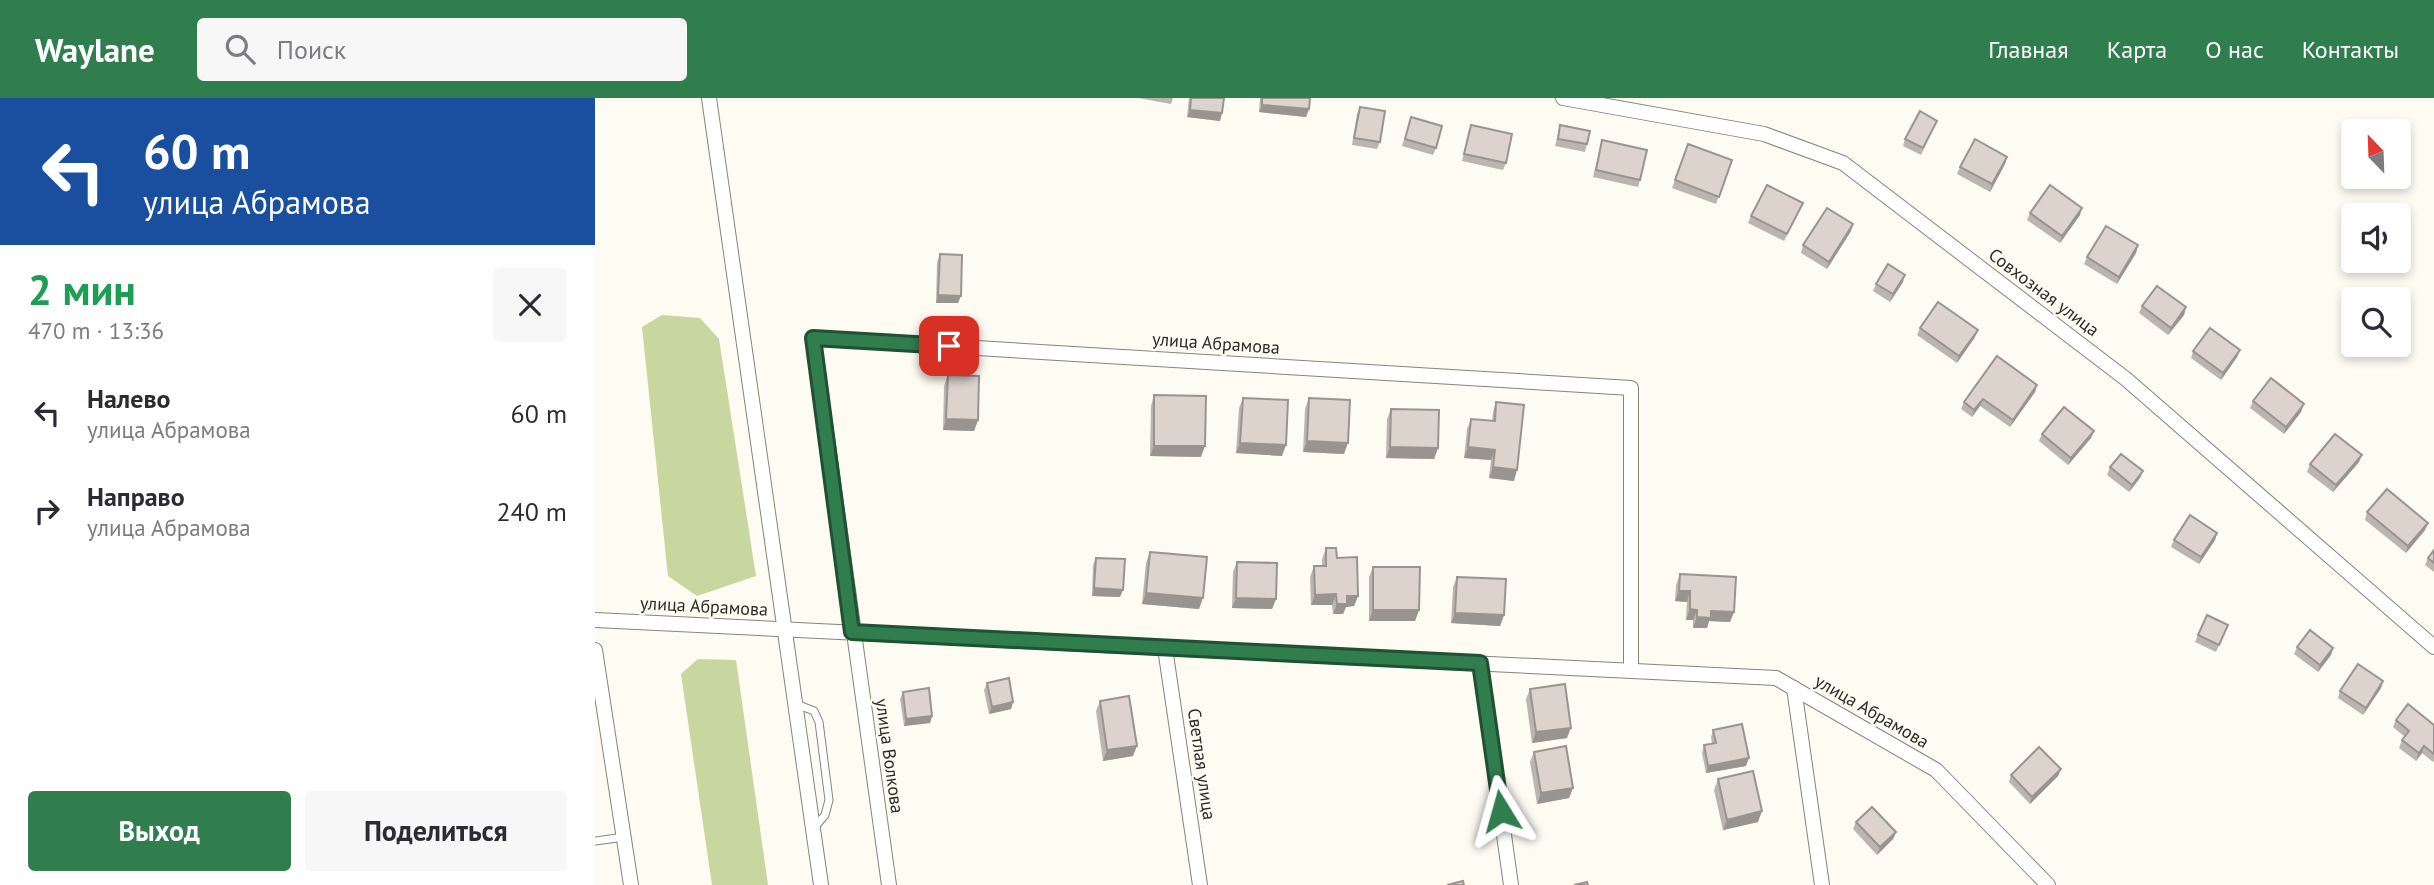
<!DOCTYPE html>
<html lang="ru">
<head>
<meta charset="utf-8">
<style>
	body { margin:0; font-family:"PT Sans",sans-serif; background:#f7f7f7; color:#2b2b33; height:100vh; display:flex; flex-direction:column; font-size:26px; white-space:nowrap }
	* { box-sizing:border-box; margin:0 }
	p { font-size:23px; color:#7c7c81 }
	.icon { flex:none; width:38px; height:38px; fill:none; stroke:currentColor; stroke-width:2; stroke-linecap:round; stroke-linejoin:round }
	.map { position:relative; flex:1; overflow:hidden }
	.drawer { display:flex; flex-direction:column; background:#fff; width:595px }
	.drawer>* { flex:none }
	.banner { background:#1a4fa0; color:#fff; overflow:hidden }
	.needle { width:46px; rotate:337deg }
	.controls { position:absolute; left:1746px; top:21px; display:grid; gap:14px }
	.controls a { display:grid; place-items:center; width:70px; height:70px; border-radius:7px; background:#fff; box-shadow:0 4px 10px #0003; font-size:35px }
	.pin { position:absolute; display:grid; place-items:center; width:60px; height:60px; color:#fff; margin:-30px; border-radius:14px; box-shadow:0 4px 10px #0006 }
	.me { position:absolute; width:77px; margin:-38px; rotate:352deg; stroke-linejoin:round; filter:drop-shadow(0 0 5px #0008) }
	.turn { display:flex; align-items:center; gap:24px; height:147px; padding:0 28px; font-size:32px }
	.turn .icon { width:91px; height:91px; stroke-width:2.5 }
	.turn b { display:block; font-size:49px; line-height:60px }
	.round { display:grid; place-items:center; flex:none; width:74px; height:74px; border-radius:7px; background:#f7f7f7 }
	.overview { display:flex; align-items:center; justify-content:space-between; height:119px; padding:0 28px }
	h1 { font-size:42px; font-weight:800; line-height:52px; color:#1e9e55 }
	.button { display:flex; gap:14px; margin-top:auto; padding:14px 28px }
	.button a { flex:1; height:80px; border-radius:7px; background:#307d4d; color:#fff; font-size:28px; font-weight:800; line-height:80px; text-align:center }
	.button a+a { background:#f7f7f7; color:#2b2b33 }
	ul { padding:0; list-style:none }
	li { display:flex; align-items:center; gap:21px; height:98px; padding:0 28px }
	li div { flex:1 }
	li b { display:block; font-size:26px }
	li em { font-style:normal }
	header { display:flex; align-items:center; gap:42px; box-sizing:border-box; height:98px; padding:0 35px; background:#307d4d; color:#fff }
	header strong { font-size:33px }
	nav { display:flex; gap:38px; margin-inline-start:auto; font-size:24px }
	.search { width:490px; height:63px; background:#f7f7f7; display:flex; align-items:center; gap:18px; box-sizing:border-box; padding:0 24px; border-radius:7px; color:#7c7c81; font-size:26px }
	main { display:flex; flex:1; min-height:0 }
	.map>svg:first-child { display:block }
	.green { fill:#c8d69f }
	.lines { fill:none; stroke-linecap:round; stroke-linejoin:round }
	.service-casing { stroke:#86847c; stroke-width:9 }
	.minor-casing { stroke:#86847c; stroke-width:16 }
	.service { stroke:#fff; stroke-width:7 }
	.minor { stroke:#fff; stroke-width:14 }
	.wall { fill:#bcb5af }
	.shaded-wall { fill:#99948f }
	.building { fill:#dbd3cc; stroke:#99948f; stroke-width:2 }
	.route-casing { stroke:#1f5132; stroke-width:18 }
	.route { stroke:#307d4d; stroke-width:12 }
	.labels { text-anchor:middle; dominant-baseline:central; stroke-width:5; stroke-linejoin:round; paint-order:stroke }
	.street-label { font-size:18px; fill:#2c2b28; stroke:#fdfbf2 }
</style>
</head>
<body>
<header>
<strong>Waylane</strong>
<div class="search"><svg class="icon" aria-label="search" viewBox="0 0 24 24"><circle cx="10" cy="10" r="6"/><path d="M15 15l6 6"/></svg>Поиск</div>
<nav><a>Главная</a><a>Карта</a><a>О нас</a><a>Контакты</a></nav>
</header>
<main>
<section class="drawer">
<div class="banner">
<div class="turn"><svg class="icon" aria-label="left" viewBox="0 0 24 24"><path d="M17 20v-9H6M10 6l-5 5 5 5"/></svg><div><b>60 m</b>улица Абрамова</div></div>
</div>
<div class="overview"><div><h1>2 мин</h1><p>470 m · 13:36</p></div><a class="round"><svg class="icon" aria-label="close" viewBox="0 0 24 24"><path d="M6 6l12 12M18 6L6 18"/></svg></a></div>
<ul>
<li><svg class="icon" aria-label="left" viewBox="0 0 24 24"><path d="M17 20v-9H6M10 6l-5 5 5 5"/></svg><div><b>Налево</b><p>улица Абрамова</p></div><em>60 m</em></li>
<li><svg class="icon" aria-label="right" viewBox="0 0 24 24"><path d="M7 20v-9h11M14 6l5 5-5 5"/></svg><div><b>Направо</b><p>улица Абрамова</p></div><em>240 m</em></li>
</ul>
<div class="button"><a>Выход</a><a>Поделиться</a></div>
</section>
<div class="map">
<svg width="1839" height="787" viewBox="0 0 1839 787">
	<rect width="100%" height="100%" fill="#fdfbf2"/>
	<g class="green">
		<polygon points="67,217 105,220 124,241 161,478 102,498 73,478 47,229"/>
		<polygon points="103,561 141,562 173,787 117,787 86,576"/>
	</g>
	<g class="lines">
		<g class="service-casing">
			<g id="service">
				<polyline points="201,606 219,613 224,624 234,702 230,717 219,730"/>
				<polyline points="0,743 30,739"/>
			</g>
		</g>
		<g class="minor-casing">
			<g id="minor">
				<polyline points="114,0 226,787"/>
				<polyline points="968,0 1169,36 1248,65 1531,281 1839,549"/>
				<polyline points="0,522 1181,580 1341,672 1453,787"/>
				<polyline points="570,550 605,787"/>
				<polyline points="0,552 36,787"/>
				<polyline points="885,565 916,787"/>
				<polyline points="1199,590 1227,787"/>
				<polyline points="294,787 218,240 1036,290 1036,572"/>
			</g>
		</g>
		<use href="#service" class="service"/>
		<use href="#minor" class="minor"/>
	</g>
	<g class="wall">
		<polygon points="543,0 578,0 576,6"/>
		<polygon points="594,0 629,0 625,23 592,19"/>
		<polygon points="665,0 715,0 714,11 711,19 664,14"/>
		<polygon points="765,9 785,44 782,51 757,47 762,16"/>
		<polygon points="1342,23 1326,57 1308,48 1310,41"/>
		<polygon points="814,26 841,50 838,57 807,48"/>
		<polygon points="876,27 911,65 908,72 867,63"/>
		<polygon points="965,27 992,46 990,54 960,48"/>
		<polygon points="1007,42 1045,82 1043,89 998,79"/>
		<polygon points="1093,46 1137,62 1121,106 1077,90"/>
		<polygon points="1412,59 1410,66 1395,94 1362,76 1365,69"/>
		<polygon points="1208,105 1189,143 1153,125 1156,118"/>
		<polygon points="1435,115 1485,117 1465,145 1432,122"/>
		<polygon points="1256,133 1232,171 1206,155 1208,147"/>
		<polygon points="1543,147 1541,155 1522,186 1489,166 1492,159"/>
		<polygon points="345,156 363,205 341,205 342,164"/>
		<polygon points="1308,184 1295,204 1278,193 1281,186"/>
		<polygon points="1547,208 1591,209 1589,217 1573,237 1544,215"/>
		<polygon points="1325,230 1380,239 1362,265 1322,237"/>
		<polygon points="1645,252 1642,259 1626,282 1596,260 1598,253"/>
		<polygon points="353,277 383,322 379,333 348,332 349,288"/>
		<polygon points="1442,287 1440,294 1415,329 1385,308 1377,319 1366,311 1369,304"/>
		<polygon points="559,297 606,359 555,358 556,308"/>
		<polygon points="648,300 687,358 641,355 644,310"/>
		<polygon points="714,300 749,356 708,354 710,311"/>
		<polygon points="1658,303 1706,314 1689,336 1655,310"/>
		<polygon points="901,304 919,383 894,380 896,362 869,360 872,331 876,321 897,323 898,314"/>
		<polygon points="796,311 843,350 839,361 791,360 792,321"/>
		<polygon points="1499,333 1496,340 1473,367 1444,343 1447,336"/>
		<polygon points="1764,364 1738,394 1712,374 1715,366"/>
		<polygon points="1515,369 1545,380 1534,394 1512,377"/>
		<polygon points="1772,414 1830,432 1811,455 1770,422"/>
		<polygon points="1622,435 1620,442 1604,466 1576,449 1579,442"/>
		<polygon points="731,450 742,460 763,498 759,508 751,509 748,516 738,516 737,507 716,507 715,479 719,468 727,468 727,461"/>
		<polygon points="1839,452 1839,474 1830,467 1833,460"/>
		<polygon points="555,454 604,511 547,506 551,465"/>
		<polygon points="501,460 525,499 497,498 498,467"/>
		<polygon points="642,464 681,501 677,511 637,510 638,474"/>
		<polygon points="778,469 824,512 820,523 774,523 774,479"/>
		<polygon points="1085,476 1139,514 1135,524 1114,523 1112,530 1098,530 1098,522 1091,522 1092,504 1080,503 1081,487"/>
		<polygon points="862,479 909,517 905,528 856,525 858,489"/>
		<polygon points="1633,527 1621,554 1600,544 1603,537"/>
		<polygon points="1702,549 1738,550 1736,557 1723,574 1699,556"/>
		<polygon points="1788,583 1786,590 1768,617 1743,600 1745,593"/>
		<polygon points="392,585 418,604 416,611 394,616 389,592"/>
		<polygon points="935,591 972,640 937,645 931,601"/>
		<polygon points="308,594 337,618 335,625 309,628 305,601"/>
		<polygon points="505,603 538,658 508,663 501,613"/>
		<polygon points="1801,622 1839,627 1839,663 1838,664 1827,655 1821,663 1804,650 1807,642 1810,639 1798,629"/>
		<polygon points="1118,632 1151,668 1111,675 1107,655 1109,647 1117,646 1116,639"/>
		<polygon points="939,654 978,690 974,700 942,706 935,664"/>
		<polygon points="1466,671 1463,678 1435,706 1414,684 1416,677"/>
		<polygon points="1123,681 1163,724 1128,732 1119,692"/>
		<polygon points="1261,724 1301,734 1298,741 1282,757 1258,731"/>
	</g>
	<g class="shaded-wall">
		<polygon points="667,7 714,11 711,19 664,14"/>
		<polygon points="595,12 627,15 625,23 592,19"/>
		<polygon points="1412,59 1410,66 1395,94 1397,86"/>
		<polygon points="1487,110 1485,117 1465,145 1467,138"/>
		<polygon points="1258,126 1256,133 1232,171 1234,164"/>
		<polygon points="1543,147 1541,155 1522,186 1524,179"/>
		<polygon points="1310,177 1308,184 1295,204 1298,196"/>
		<polygon points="343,197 366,198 363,205 341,205"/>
		<polygon points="1591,209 1589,217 1573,237 1576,230"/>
		<polygon points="1383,232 1380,239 1362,265 1364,258"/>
		<polygon points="1645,252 1642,259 1626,282 1628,275"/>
		<polygon points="1442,287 1440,294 1415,329 1418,322"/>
		<polygon points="1388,301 1385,308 1377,319 1379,312"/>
		<polygon points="1709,306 1706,314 1689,336 1691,329"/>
		<polygon points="351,321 383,322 379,333 348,332"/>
		<polygon points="1499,333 1496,340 1473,367 1476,360"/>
		<polygon points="712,343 753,345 749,356 708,354"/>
		<polygon points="645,345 691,347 687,358 641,355"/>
		<polygon points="559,348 610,348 606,359 555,358"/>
		<polygon points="795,349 843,350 839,361 791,360"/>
		<polygon points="873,349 900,352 896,362 869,360"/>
		<polygon points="1767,357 1764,364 1738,394 1741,387"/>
		<polygon points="898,369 922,372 919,383 894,380"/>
		<polygon points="1548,373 1545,380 1534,394 1537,387"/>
		<polygon points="1833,425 1830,432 1811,455 1813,448"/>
		<polygon points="1622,435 1620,442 1604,466 1606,459"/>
		<polygon points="499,490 528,492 525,499 497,498"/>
		<polygon points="1084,493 1095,493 1092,504 1080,503"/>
		<polygon points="551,495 608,500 604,511 547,506"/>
		<polygon points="741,496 737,507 716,507 720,497"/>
		<polygon points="752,498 763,498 759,508 751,509 748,516 738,516 742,506"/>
		<polygon points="641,500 681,501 677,511 637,510"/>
		<polygon points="1095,511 1102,512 1098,522 1091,522"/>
		<polygon points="778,512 824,512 820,523 774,523"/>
		<polygon points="1116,513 1139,514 1135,524 1114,523 1112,530 1098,530 1102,519"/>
		<polygon points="860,515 909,517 905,528 856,525"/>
		<polygon points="1738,550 1736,557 1723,574 1725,567"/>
		<polygon points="1788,583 1786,590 1768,617 1771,610"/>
		<polygon points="418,604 416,611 394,616 397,609"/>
		<polygon points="337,618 335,625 309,628 311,621"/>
		<polygon points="976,630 972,640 937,645 941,634"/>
		<polygon points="542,648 538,658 508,663 512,652"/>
		<polygon points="1829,648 1827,655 1821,663 1824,655"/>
		<polygon points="1154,660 1151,668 1111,675 1113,668"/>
		<polygon points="1466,671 1463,678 1435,706 1437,699"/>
		<polygon points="978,690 974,700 942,706 946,695"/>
		<polygon points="1167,713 1163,724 1128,732 1132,722"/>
		<polygon points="1301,734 1298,741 1282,757 1285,749"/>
	</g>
	<g class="building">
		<polygon points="596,0 629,0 627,15 595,12"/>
		<polygon points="667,0 715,0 714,11 667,7"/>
		<polygon points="765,9 790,13 785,44 759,40"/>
		<polygon points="1325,13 1342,23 1328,50 1310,41"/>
		<polygon points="816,19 847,28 841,50 810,41"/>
		<polygon points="876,27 917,36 911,65 869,56"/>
		<polygon points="965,27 995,33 992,46 963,41"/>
		<polygon points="1380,41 1412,59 1397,86 1365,69"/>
		<polygon points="1007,42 1052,52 1045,82 1001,72"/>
		<polygon points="1093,46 1137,62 1124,99 1080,82"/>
		<polygon points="1172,87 1208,105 1192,136 1156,118"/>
		<polygon points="1455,87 1487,110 1467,138 1435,115"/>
		<polygon points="1232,110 1258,126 1234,164 1208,147"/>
		<polygon points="1511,128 1543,147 1524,179 1492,159"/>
		<polygon points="345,156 367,157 366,198 343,197"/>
		<polygon points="1293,166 1310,177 1298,196 1281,186"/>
		<polygon points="1562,188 1591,209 1576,230 1547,208"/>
		<polygon points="1343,204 1383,232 1364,258 1325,230"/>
		<polygon points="1615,230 1645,252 1628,275 1598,253"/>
		<polygon points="1402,258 1442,287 1418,322 1388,301 1379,312 1369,304"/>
		<polygon points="353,277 384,278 383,322 351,321"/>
		<polygon points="1676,280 1709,306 1691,329 1658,303"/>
		<polygon points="559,297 611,298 610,348 559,348"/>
		<polygon points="648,300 693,302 691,347 645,345"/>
		<polygon points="714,300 755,302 753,345 712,343"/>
		<polygon points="901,304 929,307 922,372 898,369 900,352 873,349 876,321 900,323"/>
		<polygon points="1469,309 1499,333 1476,360 1447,336"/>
		<polygon points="796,311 844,312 843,350 795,349"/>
		<polygon points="1740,336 1767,357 1741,387 1715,366"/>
		<polygon points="1526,356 1548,373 1537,387 1515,369"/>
		<polygon points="1792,391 1833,425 1813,448 1772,414"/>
		<polygon points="1595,417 1622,435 1606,459 1579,442"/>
		<polygon points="731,450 741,450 742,460 762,459 763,498 752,498 752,506 742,506 741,496 720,497 719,468 731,468"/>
		<polygon points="1839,452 1839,465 1833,460"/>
		<polygon points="555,454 612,459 608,500 551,495"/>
		<polygon points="501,460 530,461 528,492 499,490"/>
		<polygon points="642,464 682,465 681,501 641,500"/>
		<polygon points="778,469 825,469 824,512 778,512"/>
		<polygon points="1085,476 1141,479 1139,514 1116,513 1116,520 1102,519 1102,512 1095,511 1095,493 1084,493"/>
		<polygon points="862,479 911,481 909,517 860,515"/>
		<polygon points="1612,517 1633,527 1624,547 1603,537"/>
		<polygon points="1715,532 1738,550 1725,567 1702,549"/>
		<polygon points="1763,566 1788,583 1771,610 1745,593"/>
		<polygon points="414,580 418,604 397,609 392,585"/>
		<polygon points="970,586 976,630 941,634 935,591"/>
		<polygon points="334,590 337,618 311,621 308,594"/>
		<polygon points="534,598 542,648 512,652 505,603"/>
		<polygon points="1813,606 1839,627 1839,656 1829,648 1824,655 1807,642 1814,633 1801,622"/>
		<polygon points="1147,626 1154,660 1113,668 1109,647 1121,645 1118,632"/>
		<polygon points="971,648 978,690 946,695 939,654"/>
		<polygon points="1444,649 1466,671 1437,699 1416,677"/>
		<polygon points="1158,673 1167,713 1132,722 1123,681"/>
		<polygon points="1277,709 1301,734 1285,749 1261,724"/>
		<polygon points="868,783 869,787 852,787"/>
		<polygon points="992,784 993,787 979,787"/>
	</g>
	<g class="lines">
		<g class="route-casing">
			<polyline id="route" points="354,248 218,240 257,534 885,565 906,713"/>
		</g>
		<use href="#route" class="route"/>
	</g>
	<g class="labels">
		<g class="street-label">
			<text transform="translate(1449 194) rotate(37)">Совхозная улица</text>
			<text transform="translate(621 245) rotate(4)">улица Абрамова</text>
			<text transform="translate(109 508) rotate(3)">улица Абрамова</text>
			<text transform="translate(1277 613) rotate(30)">улица Абрамова</text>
			<text transform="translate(295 658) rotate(82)">улица Волкова</text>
			<text transform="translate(607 666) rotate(82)">Светлая улица</text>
		</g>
	</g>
</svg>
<div class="controls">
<a><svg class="needle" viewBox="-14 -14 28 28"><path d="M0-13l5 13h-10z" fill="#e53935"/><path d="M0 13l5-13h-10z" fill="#7c7c81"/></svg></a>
<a><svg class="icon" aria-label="sound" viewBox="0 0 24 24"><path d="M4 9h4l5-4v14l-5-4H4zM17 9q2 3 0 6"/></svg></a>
<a><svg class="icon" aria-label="search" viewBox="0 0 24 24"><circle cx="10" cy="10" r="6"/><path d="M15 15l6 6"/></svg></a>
</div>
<div class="pin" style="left:354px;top:248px;background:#d93025"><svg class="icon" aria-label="arrive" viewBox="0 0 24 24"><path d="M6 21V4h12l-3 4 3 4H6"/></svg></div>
<svg class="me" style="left:906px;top:713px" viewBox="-20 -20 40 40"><path d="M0-17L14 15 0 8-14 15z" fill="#307d4d" stroke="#fff" stroke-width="4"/></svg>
</div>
</main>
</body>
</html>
